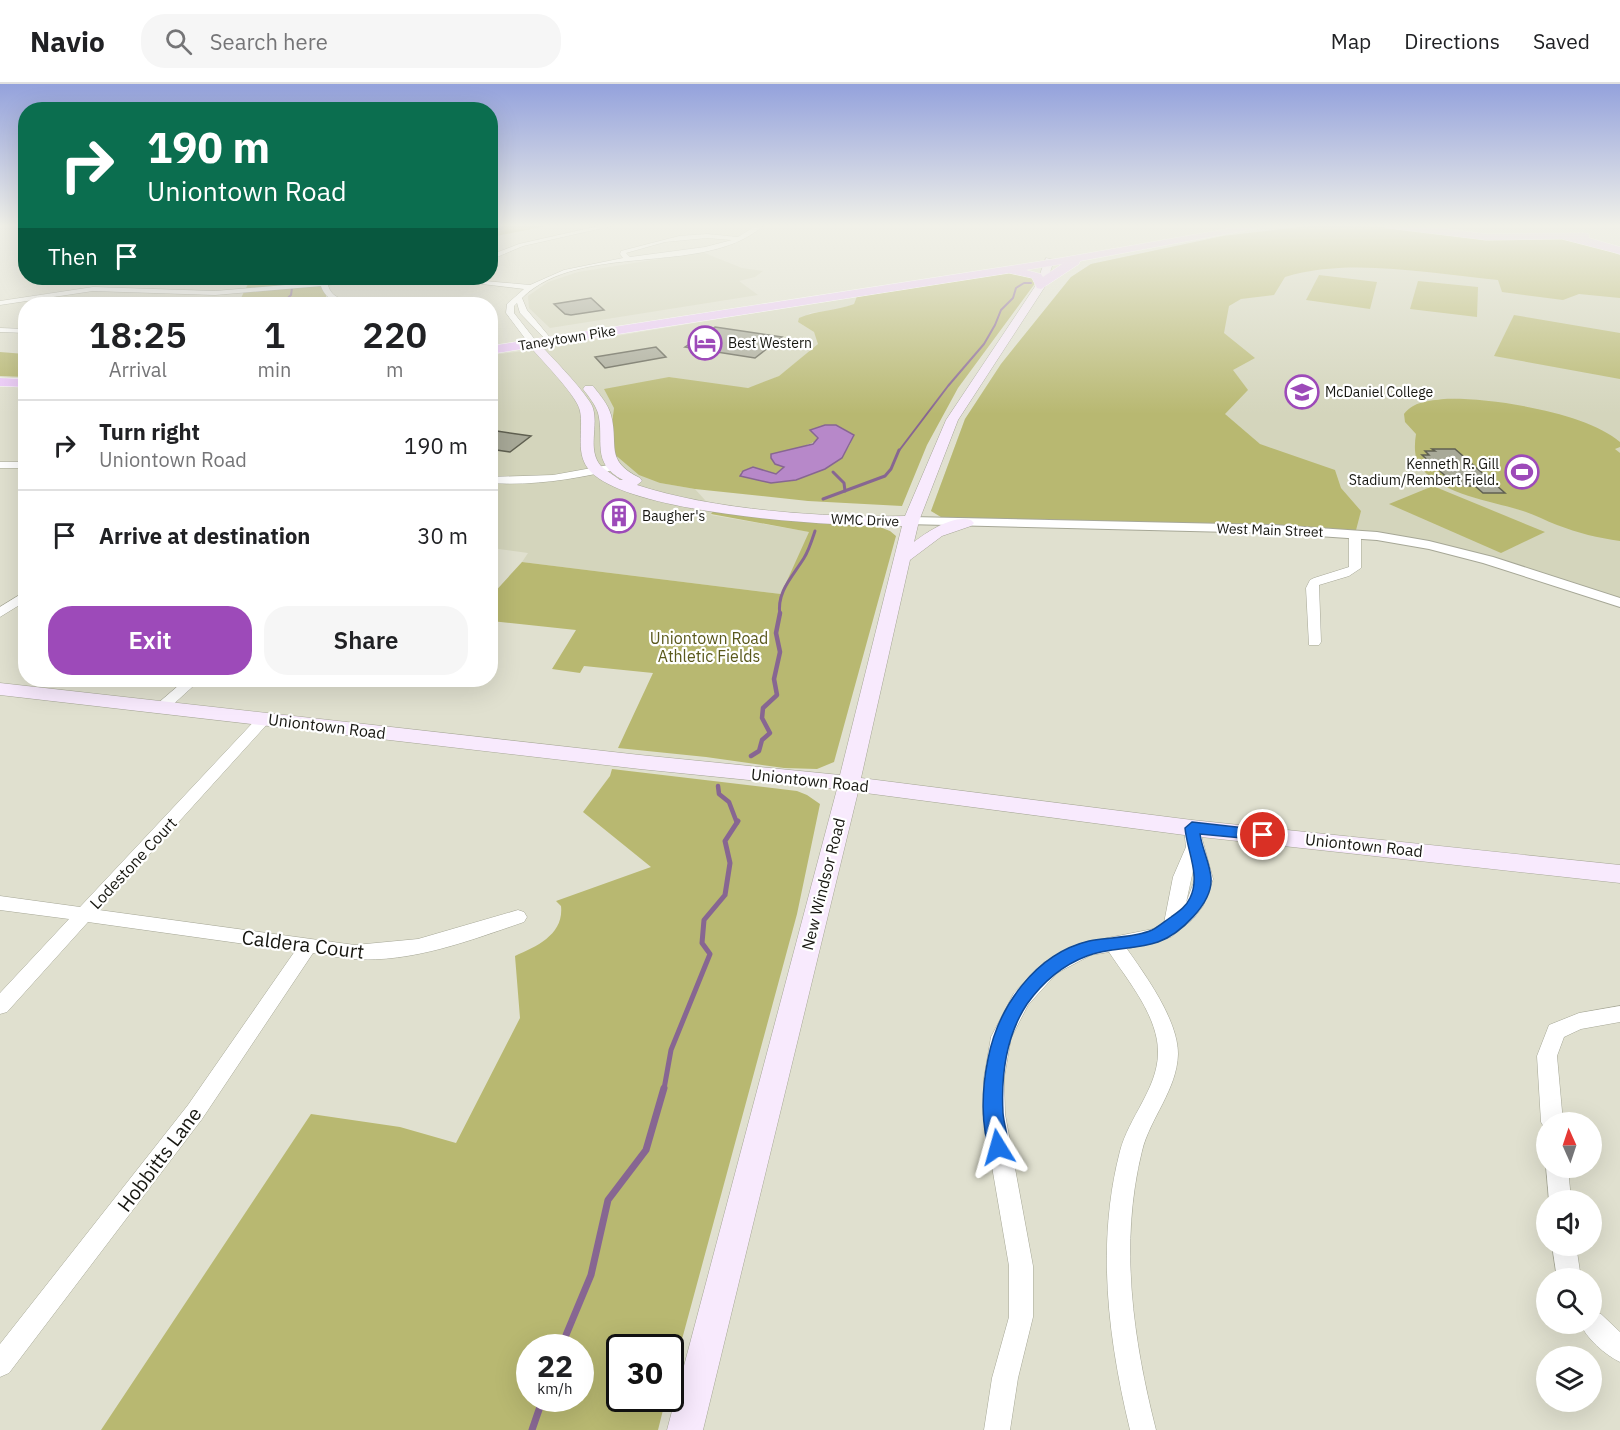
<!DOCTYPE html>
<html lang="en">
<head>
<meta charset="utf-8">
<style>
	body { margin:0; font-family:"IBM Plex Sans",sans-serif; background:#f6f6f6; color:#202124; height:100vh; display:flex; flex-direction:column; font-size:22px; white-space:nowrap }
	* { box-sizing:border-box; margin:0 }
	p { font-size:20px; color:#757577 }
	.icon { flex:none; width:33px; height:33px; fill:none; stroke:currentColor; stroke-width:2; stroke-linecap:round; stroke-linejoin:round }
	.map { position:relative; flex:1; overflow:hidden }
	.side { position:absolute; left:18px; top:213px; width:480px; height:390px; display:flex; flex-direction:column; background:#fff; border-radius:24px; box-shadow:0 6px 24px #0002 }
	.side>* { flex:none }
	.top-card { position:absolute; left:18px; top:18px; width:480px; height:183px; border-radius:24px; box-shadow:0 6px 24px #0002; background:#0b6e4f; color:#fff; overflow:hidden }
	.needle { width:39px; rotate:357deg }
	.fabs { position:absolute; left:1536px; top:1028px; display:grid; gap:12px }
	.fabs a { display:grid; place-items:center; width:66px; height:66px; border-radius:50%; background:#fff; box-shadow:0 6px 24px #0002; font-size:30px }
	.speed { position:absolute; left:516px; top:1250px; display:flex; gap:12px; font-size:30px; font-weight:700; text-align:center }
	.speed>* { display:grid; place-content:center; width:78px; height:78px; border-radius:50%; background:#fff; box-shadow:0 6px 24px #0002; line-height:1 }
	.speed small { font-size:15px; font-weight:400 }
	.speed .limit { border:3px solid #111; border-radius:9px; background:#fff; color:#111 }
	.pin { position:absolute; display:grid; place-items:center; width:51px; height:51px; color:#fff; margin:-26px; border:3px solid #fff; border-radius:50%; box-shadow:0 2px 6px #0007 }
	.me { position:absolute; width:66px; margin:-33px; rotate:352deg; stroke-linejoin:round; filter:drop-shadow(0 0 4px #0008) }
	.turn { display:flex; align-items:center; gap:21px; height:126px; padding:0 30px; font-size:27px }
	.turn .icon { width:78px; height:78px; stroke-width:2.5 }
	.turn b { display:block; font-size:42px; line-height:51px }
	.then { display:flex; align-items:center; height:57px; padding:0 30px; background:#0003; gap:12px; font-size:22px }
	.eta { display:flex; justify-content:space-evenly; align-items:center; height:102px; text-align:center }
	.eta b { font-size:36px; font-weight:600; line-height:42px }
	.cta { display:flex; gap:12px; margin-top:auto; padding:12px 30px }
	.cta a { flex:1; height:69px; border-radius:24px; background:#9d4ab9; color:#fff; font-size:24px; font-weight:600; line-height:69px; text-align:center }
	.cta a+a { background:#f6f6f6; color:#202124 }
	ul { padding:0; list-style:none }
	li { display:flex; align-items:center; gap:18px; height:90px; padding:0 30px; border-top:2px solid #e0e0e0 }
	li div { flex:1 }
	li b { display:block; font-size:22px }
	li em { font-style:normal }
	header { display:flex; align-items:center; gap:36px; box-sizing:border-box; height:84px; padding:0 30px; background:#fff; border-bottom:2px solid #e0e0e0 }
	header strong { font-size:28px }
	nav { display:flex; gap:33px; margin-inline-start:auto; font-size:21px }
	.search { width:420px; height:54px; background:#f6f6f6; display:flex; align-items:center; gap:15px; box-sizing:border-box; padding:0 21px; border-radius:24px; color:#757577; font-size:22px }
	.map>svg:first-child { display:block }
	.built { fill:#d4d5bc }
	.green { fill:#b8b871; fill-rule:evenodd }
	.water { fill:#b788c9; stroke:#876692; stroke-width:1.5 }
	.lines { fill:none; stroke-linecap:round; stroke-linejoin:round }
	.stream-far4 { stroke:#876692; stroke-width:2 }
	.stream-far3 { stroke:#876692; stroke-width:3 }
	.stream-far2 { stroke:#876692; stroke-width:4.5 }
	.stream-far1 { stroke:#876692; stroke-width:5 }
	.stream { stroke:#876692; stroke-width:7 }
	.building { fill:#a8a998; stroke:#606051; stroke-width:1.5 }
	.minor-casing { stroke:#a6a796; stroke-width:1 }
	.tertiary-casing { stroke:#a6a796; stroke-width:2 }
	.secondary-casing { stroke:#a6a796; stroke-width:1 }
	.trunk-casing { stroke:#fff; stroke-width:1 }
	.minor { fill:#fff; fill-rule:evenodd }
	.tertiary { fill:#fff; fill-rule:evenodd }
	.secondary { fill:#f8eafd; fill-rule:evenodd }
	.trunk { fill:#ecc8fa; fill-rule:evenodd }
	.route { fill:#1a73e8; stroke:#114b97; stroke-width:1.5 }
	.labels { text-anchor:middle; dominant-baseline:central; stroke-width:4.5; stroke-linejoin:round; paint-order:stroke }
	.far-street-label { font-size:14px; fill:#171711; stroke:#fff }
	.far-poi-label { font-size:14px; fill:#171711; stroke:#fff; text-anchor:start }
	.park-label { font-size:16px; fill:#59581b; stroke:#fff }
	.street-label { font-size:16px; fill:#171711; stroke:#fff }
	.near-street-label { font-size:20px; fill:#171711; stroke:#fff }
</style>
</head>
<body>
<header>
<strong>Navio</strong>
<div class="search"><svg class="icon" aria-label="search" viewBox="0 0 24 24"><circle cx="10" cy="10" r="6"/><path d="M15 15l6 6"/></svg>Search here</div>
<nav><a>Map</a><a>Directions</a><a>Saved</a></nav>
</header>
<div class="map">
<svg width="1620" height="1346" viewBox="0 0 1620 1346">
	<rect width="100%" height="100%" fill="#e0e0cf"/>
	<g class="built">
		<polygon points="1316,141 1384,143 1620,171 1620,517 1472,472 1355,450 941,433 931,427 965,335 1001,280 1071,193 1091,180 1223,152"/>
		<polygon points="702,168 742,184 763,187 755,193 739,197 758,211 550,244 529,224 528,212 548,198 578,188"/>
		<polygon points="857,212 854,220 840,225 810,229 798,238 814,248 819,260 779,292 760,301 748,304 731,303 669,293 614,324 611,347 660,399 695,405 714,426 711,431 810,448 781,510 522,478 528,469 491,464 491,271 532,266"/>
	</g>
	<g class="green">
		<polygon points="491,141 552,141 491,153"/>
		<path d="M1316 141 1384 143 1478 154H1562L1586 158 1620 171V214L1579 210 1563 216 1502 208 1498 196C1432 190 1349 173 1285 193L1274 211 1241 215 1229 222 1224 249 1255 274 1233 286 1248 306 1225 330 1260 360 1335 386 1341 404 1361 427 1355 450 953 437 941 433 931 427 965 335 1001 280 1071 193 1091 180 1223 152Z"/>
		<path d="M1016 188 1035 194 1036 198 958 304 927 361 902 422 808 417 695 405 660 399 639 391 613 369 611 347 614 324 604 305 669 293 748 304 779 292 818 260 814 248 798 238 799 234C816 226 836 227 854 220L857 212ZM836 341 854 352C851 357 849 364 845 368 834 381 819 386 804 391 780 401 765 401 740 389L753 383 776 390 784 383 775 379 773 372C788 364 808 364 818 355L810 346 819 343Z"/>
		<polygon points="1319,191 1377,198 1370,225 1306,216"/>
		<polygon points="251,194 329,194 324,195 327,220 238,220"/>
		<polygon points="1418,197 1478,203 1477,233 1410,225"/>
		<polygon points="1514,231 1620,249 1620,295 1494,272"/>
		<polygon points="0,268 25,270 25,293 0,292"/>
		<path d="M1444 315C1488 313 1586 328 1620 358V363L1615 365 1620 369V457C1598 454 1578 449 1557 441 1546 437 1535 431 1523 427 1492 417 1446 412 1422 385 1414 376 1414 362 1416 350L1405 338 1404 330C1414 317 1429 317 1444 315Z"/>
		<polygon points="1433,402 1545,448 1501,469 1389,420"/>
		<polygon points="714,426 877,442 890,447 896,452 834,678 817,685 784,684 706,673 618,664 653,589 584,582 580,589 552,585 576,546 491,537 491,512 522,478 781,510 809,448 711,430"/>
		<path d="M612 685 797 707 807 711 820 720 797 830 671 1296 670 1263H620V1314H666L658 1346H101L311 1030 400 1043 456 1059 520 934 515 872C538 862 564 850 561 822L556 817 651 783 583 728 610 692ZM530 1263H580V1314H530Z"/>
	</g>
	<polygon class="water" points="825,341 836,341 854,351 842,374 825,385 796,396 771,399 740,392 743,387 753,383 776,390 784,383 775,380 771,374 771,370 813,360 818,354 810,346"/>
	<g class="lines">
		<g class="stream-far4">
			<polyline points="490,146 501,145 505,141"/>
			<polyline points="292,200 293,194"/>
			<polyline points="281,220 291,211 292,204"/>
			<polyline points="898,368 948,302 984,260 995,241 1001,226 1013,214 1016,204 1024,199 1031,199"/>
		</g>
		<g class="stream-far3">
			<polyline points="833,388 844,399 845,407"/>
			<polyline points="823,415 885,392 891,385 899,366"/>
			<path d="M780 531C776 508 793 492 804 474 809 466 812 456 815 447"/>
		</g>
		<g class="stream-far2">
			<polyline points="751,672 759,667 762,656 770,649 762,634 763,624 777,611 774,595 780,568 776,549 780,529"/>
			<polyline points="718,702 719,710 729,718 737,739"/>
		</g>
		<polyline class="stream-far1" points="664,1005 671,966 710,870 702,859 704,836 725,811 730,779 725,757 738,737"/>
		<g class="stream">
			<polyline points="561,1263 591,1191 608,1116 646,1066 664,1004"/>
			<polyline points="532,1346 543,1314"/>
		</g>
	</g>
	<g class="building">
		<polygon points="591,214 604,226 571,231 565,230 554,220"/>
		<polygon points="715,243 782,253 755,274 685,263"/>
		<polygon points="656,263 666,273 605,284 595,273"/>
		<polygon points="490,346 531,352 510,368 490,365"/>
		<polygon points="1432,365 1455,365 1505,409 1483,409 1475,402 1464,402 1459,397 1451,397 1422,371 1429,371 1425,367 1435,367"/>
	</g>
	<g class="lines">
		<g class="minor-casing">
			<g id="minor">
				<polygon points="603,141 616,141 523,162 490,176 490,171 519,160"/>
				<path d="M757 141H764C706 194 581 156 522 214L527 226 553 257 549 259 520 229 517 219 514 222V229L536 257V261H530L506 229 507 220 524 205 431 194H451L530 201 564 186 623 174 620 170 621 167 679 152 707 150 738 153ZM707 154 732 156 705 163 630 173 626 169 665 158Z"/>
				<path d="M366 194H387L328 201C332 218 353 217 367 218L370 220C352 220 328 223 321 202L215 211 93 207 0 221V217L93 203 215 207Z"/>
				<polygon points="0,244 26,245 26,249 0,248"/>
				<rect x="0" y="378" width="26" height="6"/>
				<path d="M614 380 618 381V385C576 395 534 402 490 399V393L553 391Z"/>
				<polygon points="1355,447 1361,450 1361,484 1349,492 1319,501 1321,558 1319,561 1309,561 1306,504 1310,496 1314,494 1349,483 1349,450"/>
				<polygon points="26,507 26,517 0,533 0,523"/>
				<polygon points="185,596 200,596 167,626 157,626 155,623 157,620"/>
				<path d="M265 630 272 634 270 637 99 826 355 861 418 855 518 826 524 828 527 833 524 838C471 856 412 879 354 875 340 874 326 871 313 869L202 1035 9 1289 0 1293V1260L188 1021 295 867 88 838 7 928 0 930V909L69 835 0 826V812L80 823 260 631Z"/>
				<path d="M1192 738 1198 740 1213 795 1203 822 1193 835 1171 853 1127 865C1146 892 1178 936 1178 970 1177 1006 1150 1034 1142 1067 1119 1160 1133 1255 1156 1346H1130C1108 1255 1096 1159 1120 1067 1129 1033 1157 1005 1158 970 1159 933 1128 897 1109 868L1091 871 1057 889 1028 921 1011 954 1004 994 1005 1030 1033 1182V1233L1018 1294 1010 1346H984L992 1294 1009 1233V1182L983 1030 984 994 991 953 1014 909 1043 879 1082 859 1153 845 1164 839 1173 793 1186 763 1184 744 1186 740ZM1193 787 1195 795 1186 819Z"/>
				<polygon points="1620,922 1620,938 1581,945 1564,953 1557,972 1563,1038 1546,1038 1546,1046 1545,1045 1541,1038 1537,972 1549,941 1579,929"/>
				<polygon points="1546,1082 1568,1083 1571,1116 1549,1116"/>
				<polygon points="1552,1161 1576,1161 1581,1194 1557,1194"/>
				<path d="M1592 1227 1601 1230 1620 1248V1278C1605 1271 1586 1254 1580 1239H1592Z"/>
			</g>
		</g>
		<g class="tertiary-casing">
			<polygon id="tertiary" points="911,433 1274,441 1377,448 1429,457 1493,473 1620,514 1620,523 1483,479 1429,465 1377,456 1274,449 906,440 904,437 906,434"/>
		</g>
		<g class="secondary-casing">
			<path id="secondary" d="M1046 174 1054 176 1046 201 958 336 919 437 914 458C928 447 953 431 971 436L974 439 971 442 942 452 910 476 861 694 1192 736 1620 781V799L1192 752 858 708 703 1346H667L837 705 640 685 0 611V599L640 671 840 691 902 442C840 443 633 431 591 388 574 371 584 347 580 327 577 311 539 274 527 259L533 256 537 257C554 276 575 296 590 318 602 336 585 364 601 382 606 387 614 391 620 396H623C590 379 605 356 598 329 595 320 589 313 583 305L585 302H593C600 311 608 320 611 331 619 362 604 376 640 394L642 397 637 401C713 426 825 434 905 432L946 336 1036 201Z"/>
		</g>
		<g class="trunk-casing">
			<g id="trunk">
				<path d="M1250 141H1275L1080 177 1079 180 1041 205 1037 204 1032 194 1009 189 490 270V262L1049 176ZM1062 180 1043 193 1041 190 1026 186Z"/>
				<polygon points="1382,141 1415,141 1486,150 1585,149 1589,150 1589,154 1620,163 1620,170 1562,155 1486,156 1387,144"/>
				<polygon points="0,294 26,295 26,303 0,302"/>
			</g>
		</g>
		<use href="#minor" class="minor"/>
		<use href="#tertiary" class="tertiary"/>
		<use href="#secondary" class="secondary"/>
		<use href="#trunk" class="trunk"/>
	</g>
	<linearGradient id="sky" x2="0" y2="1"><stop stop-color="#94a2dc"/><stop offset="0.43" stop-color="#f1f1e9"/><stop offset="1" stop-color="#f1f1e9" stop-opacity="0"/></linearGradient>
	<rect width="1620" height="330" fill="url(#sky)"/>
	<path class="route" d="M1192 738 1263 746 1270 751 1263 756 1200 750C1202 765 1210 779 1211 794 1213 819 1180 850 1158 858 1136 866 1109 863 1087 872 1063 881 1042 899 1027 920 1006 952 1001 992 1003 1029 1004 1043 1011 1057 1005 1070L998 1072 991 1070C980 1042 982 1004 988 975 998 923 1035 870 1089 857 1108 853 1135 854 1152 846 1158 843 1165 837 1171 833 1178 828 1186 823 1190 814 1201 792 1187 767 1185 744Z"/>
	<defs>
		<g id="hotel-ring" transform="scale(1.725)"><circle r="9.5" fill="#fff" stroke="#9d4ab9" stroke-width="1.5"/><path d="M-6-4.5h1.5V1H6V5H4.5V3h-9V5H-6ZM-4 0a1.8 1.8 0 1 1 3.6 0ZM.5 0V-2.5h3Q6-2.5 6 0Z" fill="#9d4ab9"/></g>
		<g id="university-ring" transform="scale(1.725)"><circle r="9.5" fill="#fff" stroke="#9d4ab9" stroke-width="1.5"/><path d="M0-5L7-2L0 1L-7-2ZM-4 1L0 2.5L4 1V4Q0 6-4 4Z" fill="#9d4ab9"/></g>
		<g id="stadium-ring" transform="scale(1.725)"><circle r="9.5" fill="#fff" stroke="#9d4ab9" stroke-width="1.5"/><path d="M0-5a6.5 5 0 1 0 0 10a6.5 5 0 1 0 0-10ZM-3.5-1.8h7v3.6h-7Z" fill="#9d4ab9"/></g>
		<g id="building-ring" transform="scale(1.725)"><circle r="9.5" fill="#fff" stroke="#9d4ab9" stroke-width="1.5"/><path d="M-4-6H4V6H1V3H-1V6H-4ZM-2.5-4.3h1.7v1.8h-1.7ZM.8-4.3h1.7v1.8H.8ZM-2.5-1h1.7V.8h-1.7ZM.8-1h1.7V.8H.8Z" fill="#9d4ab9"/></g>
	</defs>
	<g fill-rule="evenodd">
		<use href="#hotel-ring" x="705" y="259"/>
		<use href="#university-ring" x="1302" y="308"/>
		<use href="#stadium-ring" x="1522" y="388"/>
		<use href="#building-ring" x="619" y="432"/>
	</g>
	<g class="labels">
		<g class="far-street-label">
			<text transform="translate(567 254) rotate(-9)">Taneytown Pike</text>
			<text transform="translate(865 436) rotate(2)">WMC Drive</text>
			<text transform="translate(1270 446) rotate(2)">West Main Street</text>
		</g>
		<g class="far-poi-label">
			<text x="728" y="259">Best Western</text>
			<text x="1325" y="308">McDaniel College</text>
			<text x="1499" y="380" text-anchor="end">Kenneth R. Gill<tspan x="1499" dy="16">Stadium/Rembert Field.</tspan></text>
			<text x="642" y="432">Baugher's</text>
		</g>
		<g class="park-label">
			<text x="709" y="554">Uniontown Road<tspan x="709" dy="18">Athletic Fields</tspan></text>
		</g>
		<g class="street-label">
			<text transform="translate(327 642) rotate(7)">Uniontown Road</text>
			<text transform="translate(810 696) rotate(6)">Uniontown Road</text>
			<text transform="translate(1364 761) rotate(6)">Uniontown Road</text>
			<text transform="translate(133 779) rotate(-47)">Lodestone Court</text>
			<text transform="translate(823 800) rotate(-76)">New Windsor Road</text>
		</g>
		<g class="near-street-label">
			<text transform="translate(303 860) rotate(7)">Caldera Court</text>
			<text transform="translate(159 1075) rotate(-53)">Hobbitts Lane</text>
		</g>
	</g>
</svg>
<div class="fabs">
<a><svg class="needle" viewBox="-14 -14 28 28"><path d="M0-13l5 13h-10z" fill="#e53935"/><path d="M0 13l5-13h-10z" fill="#757577"/></svg></a>
<a><svg class="icon" aria-label="sound" viewBox="0 0 24 24"><path d="M4 9h4l5-4v14l-5-4H4zM17 9q2 3 0 6"/></svg></a>
<a><svg class="icon" aria-label="search" viewBox="0 0 24 24"><circle cx="10" cy="10" r="6"/><path d="M15 15l6 6"/></svg></a>
<a><svg class="icon" aria-label="layers" viewBox="0 0 24 24"><path d="M12 4l9 5-9 5-9-5zM3 14l9 5 9-5"/></svg></a>
</div>
<div class="speed"><div>22<small>km/h</small></div><div class="limit">30</div></div>
<div class="pin" style="left:1263px;top:751px;background:#d93025"><svg class="icon" aria-label="arrive" viewBox="0 0 24 24"><path d="M6 21V4h12l-3 4 3 4H6"/></svg></div>
<svg class="me" style="left:998px;top:1063px" viewBox="-20 -20 40 40"><path d="M0-17L14 15 0 8-14 15z" fill="#1a73e8" stroke="#fff" stroke-width="4"/></svg>
<div class="top-card">
<div class="turn"><svg class="icon" aria-label="right" viewBox="0 0 24 24"><path d="M7 20v-9h11M14 6l5 5-5 5"/></svg><div><b>190 m</b>Uniontown Road</div></div>
<div class="then">Then<svg class="icon" aria-label="arrive" viewBox="0 0 24 24"><path d="M6 21V4h12l-3 4 3 4H6"/></svg></div>
</div>
<section class="side">
<div class="eta">
<div><b>18:25</b><p>Arrival</p></div>
<div><b>1</b><p>min</p></div>
<div><b>220</b><p>m</p></div>
</div>
<ul>
<li><svg class="icon" aria-label="right" viewBox="0 0 24 24"><path d="M7 20v-9h11M14 6l5 5-5 5"/></svg><div><b>Turn right</b><p>Uniontown Road</p></div><em>190 m</em></li>
<li><svg class="icon" aria-label="arrive" viewBox="0 0 24 24"><path d="M6 21V4h12l-3 4 3 4H6"/></svg><div><b>Arrive at destination</b></div><em>30 m</em></li>
</ul>
<div class="cta"><a>Exit</a><a>Share</a></div>
</section>
</div>
</body>
</html>
